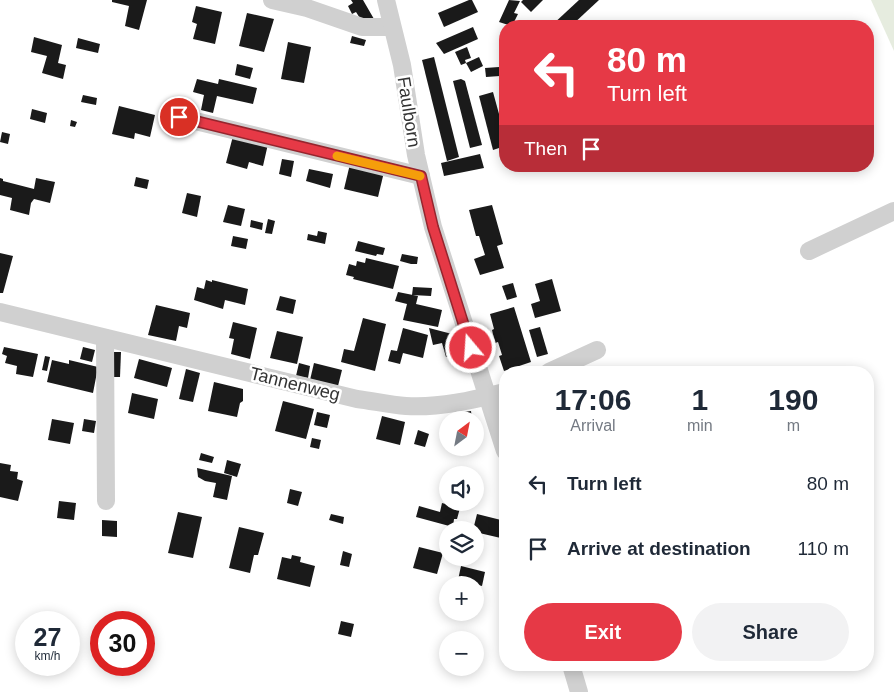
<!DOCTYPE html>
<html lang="en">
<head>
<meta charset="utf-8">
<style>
	body { margin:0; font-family:Arial,sans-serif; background:#f2f2f3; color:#1f2937; height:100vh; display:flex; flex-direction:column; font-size:19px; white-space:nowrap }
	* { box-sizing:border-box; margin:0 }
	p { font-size:16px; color:#747a83 }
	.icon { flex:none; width:28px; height:28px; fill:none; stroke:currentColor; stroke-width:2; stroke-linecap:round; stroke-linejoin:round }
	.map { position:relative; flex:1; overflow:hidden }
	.panel { position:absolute; left:499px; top:366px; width:375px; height:305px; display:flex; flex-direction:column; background:#fff; border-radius:20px; box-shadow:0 2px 12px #0003 }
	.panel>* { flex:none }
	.hud { position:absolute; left:499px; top:20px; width:375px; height:152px; border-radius:20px; box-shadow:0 2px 12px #0003; background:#e63946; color:#fff; overflow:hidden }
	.needle { width:32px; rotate:32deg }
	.buttons { position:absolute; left:439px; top:411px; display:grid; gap:10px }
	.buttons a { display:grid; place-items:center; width:45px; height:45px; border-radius:50%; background:#fff; box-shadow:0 2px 12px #0003; font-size:25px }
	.speed { position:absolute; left:15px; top:611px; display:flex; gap:10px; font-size:25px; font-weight:700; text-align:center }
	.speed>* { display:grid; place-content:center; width:65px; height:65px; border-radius:50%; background:#fff; box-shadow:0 2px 12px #0003; line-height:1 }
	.speed small { font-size:12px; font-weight:400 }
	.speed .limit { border:8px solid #d22; background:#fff; color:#111 }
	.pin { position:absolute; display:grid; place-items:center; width:42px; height:42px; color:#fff; margin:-21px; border:2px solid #fff; border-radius:50%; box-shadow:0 1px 5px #0007 }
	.me { position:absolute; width:55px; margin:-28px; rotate:342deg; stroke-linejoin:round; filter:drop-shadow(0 0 4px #0008) }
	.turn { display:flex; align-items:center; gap:18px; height:105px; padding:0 25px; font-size:22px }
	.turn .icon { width:65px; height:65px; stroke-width:2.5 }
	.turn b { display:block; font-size:35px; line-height:42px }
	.then { display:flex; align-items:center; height:48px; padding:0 25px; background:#0003; gap:10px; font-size:19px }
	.eta { display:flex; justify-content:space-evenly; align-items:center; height:85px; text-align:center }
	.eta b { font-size:30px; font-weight:700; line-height:35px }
	.primary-button { display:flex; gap:10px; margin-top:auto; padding:10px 25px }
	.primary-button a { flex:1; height:58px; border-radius:30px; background:#e63946; color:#fff; font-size:20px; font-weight:700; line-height:58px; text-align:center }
	.primary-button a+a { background:#f2f2f3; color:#1f2937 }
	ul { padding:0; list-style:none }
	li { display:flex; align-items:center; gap:15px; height:65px; padding:0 25px }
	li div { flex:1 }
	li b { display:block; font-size:19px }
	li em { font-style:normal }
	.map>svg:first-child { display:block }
	.green { fill:#e6ecdf }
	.building { fill:#1a1a1a }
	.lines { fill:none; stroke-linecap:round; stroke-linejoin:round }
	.minor { stroke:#d0d0d0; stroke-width:18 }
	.route-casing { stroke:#96252e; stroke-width:12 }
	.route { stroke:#e63946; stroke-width:9 }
	.slow { stroke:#f59e0b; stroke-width:9 }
	.labels { text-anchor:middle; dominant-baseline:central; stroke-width:5; stroke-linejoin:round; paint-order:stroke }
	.street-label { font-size:18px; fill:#333; stroke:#fff }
</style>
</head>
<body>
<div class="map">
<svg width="894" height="692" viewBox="0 0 894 692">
	<rect width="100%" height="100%" fill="#fff"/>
	<polygon class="green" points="871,0 894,0 894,51"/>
	<g class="building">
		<polygon points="112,0 147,0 139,30 125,26 129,6 112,2"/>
		<polygon points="351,0 363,0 374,19 363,23 356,12 352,14 348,6 353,3"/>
		<polygon points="469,0 472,0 478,12 444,27 438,13"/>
		<polygon points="509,0 520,1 514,13 518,14 512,26 499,22"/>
		<polygon points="523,0 543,0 531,12 521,2"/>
		<polygon points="579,0 599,0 571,26 551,26"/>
		<polygon points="196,6 222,12 215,44 193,39 197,24 192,22"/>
		<polygon points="247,13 274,19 264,52 239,46"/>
		<polygon points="473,27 478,39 444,54 436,43"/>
		<polygon points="352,36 366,40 364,46 350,43"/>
		<polygon points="34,37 62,45 58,63 66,65 63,79 42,73 47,56 31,52"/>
		<polygon points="78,38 100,44 98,53 76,48"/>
		<polygon points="288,42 311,47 304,83 281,79"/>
		<polygon points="467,47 471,58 465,60 466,63 461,65 455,52"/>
		<polygon points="434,57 459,157 447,161 422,60"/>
		<polygon points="479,57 483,66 471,72 466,63"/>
		<polygon points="237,64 253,68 250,79 235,75"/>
		<polygon points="499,67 500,76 486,77 485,68"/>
		<polygon points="197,79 218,84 219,79 257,88 253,104 217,96 213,113 201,110 204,95 193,92"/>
		<polygon points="461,79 465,81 482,145 470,148 453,81"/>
		<polygon points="493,92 505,136 505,146 493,150 479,96"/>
		<polygon points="83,95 97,98 96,105 81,102"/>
		<polygon points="119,106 155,115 150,137 135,133 134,139 112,134"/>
		<polygon points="32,109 47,113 45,123 30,119"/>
		<polygon points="71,120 77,122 75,127 70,126"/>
		<polygon points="2,132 10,134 8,144 0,142"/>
		<polygon points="233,136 268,144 263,166 249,162 247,169 226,163"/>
		<polygon points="480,154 484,168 444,176 441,163"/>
		<polygon points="282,159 294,161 291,177 279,174"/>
		<polygon points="350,164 384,172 378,197 344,189"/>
		<polygon points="309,169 333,174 330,188 306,181"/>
		<polygon points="136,177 149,180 147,189 134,186"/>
		<polygon points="0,178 3,179 3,181 34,189 36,178 55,182 50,203 34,199 31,203 29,215 10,210 12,198 0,195"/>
		<polygon points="187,193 201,196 197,217 182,213"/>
		<polygon points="228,205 245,209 241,226 223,222"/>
		<polygon points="492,205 503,244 497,246 504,268 480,275 474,259 485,255 479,236 476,236 469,210"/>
		<polygon points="268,219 275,221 272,234 265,233"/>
		<polygon points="251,220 263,223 262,230 250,227"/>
		<polygon points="318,231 327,233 325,244 307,240 308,234 317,236"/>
		<polygon points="233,236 248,239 246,249 231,246"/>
		<polygon points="358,241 385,248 383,255 377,254 376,256 355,251"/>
		<polygon points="0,253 13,256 3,293 0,293"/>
		<polygon points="402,254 418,257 417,264 411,264 400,261"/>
		<polygon points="366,258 399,266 393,289 353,279 354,277 346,275 349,264 356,266 357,261 365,263"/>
		<polygon points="552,279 561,311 535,318 531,304 540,301 535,284"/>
		<polygon points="206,280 212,282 212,280 248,289 245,305 225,300 223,309 194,300 197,287 204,289"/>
		<polygon points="513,283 517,297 507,300 502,286"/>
		<polygon points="413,287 432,288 431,296 412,295"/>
		<polygon points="398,292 418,296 416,304 442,310 438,327 403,320 407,304 395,301"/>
		<polygon points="280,296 296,300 293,314 276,310"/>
		<polygon points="156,305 190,313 187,328 179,326 176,341 148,335"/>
		<polygon points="514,307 531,362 504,371 499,356 502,355 498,342 495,343 492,330 494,329 490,314"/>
		<polygon points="363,318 386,324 375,371 341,362 344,349 354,351"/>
		<polygon points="233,322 257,328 250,359 231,354 234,339 229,338"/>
		<polygon points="540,327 548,354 537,357 529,330"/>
		<polygon points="403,328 428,335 423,358 403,353 400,364 388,361 391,350 397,351"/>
		<polygon points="429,328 452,334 457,354 446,357 442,343 433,345"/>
		<polygon points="277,331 303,337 297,364 270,358"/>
		<polygon points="4,347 38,354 33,377 16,374 17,366 5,363 7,356 2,354"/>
		<polygon points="83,347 95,350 92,362 80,359"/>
		<polygon points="111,352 121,352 120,377 111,377"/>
		<polygon points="45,356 50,357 47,371 42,370"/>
		<polygon points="139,359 172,368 167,387 134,378"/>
		<polygon points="52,360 69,364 69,360 98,367 93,393 47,382"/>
		<polygon points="299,363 310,366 308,378 296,376"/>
		<polygon points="314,363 342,370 338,386 310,380"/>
		<polygon points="186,369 200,373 193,402 179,399"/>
		<polygon points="214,382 243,389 243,401 240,403 237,417 208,411"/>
		<polygon points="132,393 158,399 154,419 128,413"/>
		<polygon points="283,401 314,409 306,439 275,431"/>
		<polygon points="471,411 472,420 458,420 457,413"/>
		<polygon points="317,412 330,415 327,428 314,425"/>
		<polygon points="382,416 405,422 400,445 376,439"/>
		<polygon points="52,419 74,423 70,444 48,440"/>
		<polygon points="84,419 96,421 94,433 82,431"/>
		<polygon points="418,430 429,434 425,447 414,444"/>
		<polygon points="312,438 321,440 319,449 310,447"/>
		<polygon points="201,453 214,457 212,463 199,460"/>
		<polygon points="227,460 241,464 237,477 224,473"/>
		<polygon points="0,463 11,465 10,471 18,472 17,479 23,481 18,501 0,497"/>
		<polygon points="197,468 232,476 227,500 213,497 216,483 205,481 198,477"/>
		<polygon points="290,489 302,492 298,506 287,503"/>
		<polygon points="59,501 76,503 74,520 57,518"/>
		<polygon points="442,503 460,508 457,519 454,519 453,527 416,517 419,506 440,512"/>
		<polygon points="178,512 202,517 193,558 168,553"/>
		<polygon points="331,514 344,517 343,524 329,520"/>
		<polygon points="477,514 505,521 505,539 475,532 475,530 473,530"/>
		<polygon points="102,520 117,521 117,537 102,536"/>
		<polygon points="239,527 264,533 258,555 254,555 250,573 229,568"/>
		<polygon points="419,547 443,553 437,574 413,568"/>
		<polygon points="343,551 352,554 349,567 340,565"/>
		<polygon points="292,555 301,557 300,562 315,566 310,587 277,579 282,557 291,559"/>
		<polygon points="461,566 485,572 482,586 458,580"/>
		<polygon points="504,594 505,594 505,615 499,614"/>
		<polygon points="341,621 354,624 351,637 338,634"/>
	</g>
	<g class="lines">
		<g class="minor">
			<polyline points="272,0 307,8 362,27 392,27"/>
			<polyline points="386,0 402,65 416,155 433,227 505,451"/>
			<polyline points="179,117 421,176"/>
			<polyline points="809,251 894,211"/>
			<path d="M0 312 357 399C373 401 390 405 406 406 440 408 473 400 505 392"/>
			<polyline points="105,338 106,501"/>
			<polyline points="549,372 597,350"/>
			<polyline points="571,665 579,692"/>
		</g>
	</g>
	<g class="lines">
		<g class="route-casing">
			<polyline id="route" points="179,117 421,176 433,227 471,348"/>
		</g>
		<use href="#route" class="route"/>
		<polyline class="slow" points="337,156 420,176"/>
	</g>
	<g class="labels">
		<g class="street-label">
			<text transform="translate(409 112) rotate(81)">Faulborn</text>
			<text transform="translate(295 384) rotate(14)">Tannenweg</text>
		</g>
	</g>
</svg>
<div class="buttons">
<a><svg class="needle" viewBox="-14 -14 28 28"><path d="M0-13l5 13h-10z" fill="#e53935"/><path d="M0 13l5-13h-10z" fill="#747a83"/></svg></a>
<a><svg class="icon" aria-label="sound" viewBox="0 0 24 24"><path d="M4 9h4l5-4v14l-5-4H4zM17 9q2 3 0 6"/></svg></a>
<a><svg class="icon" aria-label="layers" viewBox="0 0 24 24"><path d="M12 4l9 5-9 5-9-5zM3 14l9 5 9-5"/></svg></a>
<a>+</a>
<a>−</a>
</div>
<div class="speed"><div>27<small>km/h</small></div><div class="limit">30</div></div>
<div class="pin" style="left:179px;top:117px;background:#d93025"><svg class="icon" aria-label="arrive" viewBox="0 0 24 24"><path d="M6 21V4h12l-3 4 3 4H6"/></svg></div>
<svg class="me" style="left:471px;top:348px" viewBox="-20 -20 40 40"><circle r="17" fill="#e63946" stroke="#fff" stroke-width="3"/><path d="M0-11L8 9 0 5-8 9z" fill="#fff"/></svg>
<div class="hud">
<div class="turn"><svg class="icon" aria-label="left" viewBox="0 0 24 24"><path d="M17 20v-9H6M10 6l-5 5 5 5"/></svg><div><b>80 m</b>Turn left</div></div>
<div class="then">Then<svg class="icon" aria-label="arrive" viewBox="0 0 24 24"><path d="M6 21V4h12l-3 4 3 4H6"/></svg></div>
</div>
<section class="panel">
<div class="eta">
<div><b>17:06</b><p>Arrival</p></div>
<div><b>1</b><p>min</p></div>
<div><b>190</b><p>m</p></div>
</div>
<ul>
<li><svg class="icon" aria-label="left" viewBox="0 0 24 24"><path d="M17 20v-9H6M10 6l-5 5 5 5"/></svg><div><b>Turn left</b></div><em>80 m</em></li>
<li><svg class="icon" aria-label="arrive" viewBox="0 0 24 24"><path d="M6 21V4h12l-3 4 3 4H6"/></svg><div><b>Arrive at destination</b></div><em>110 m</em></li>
</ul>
<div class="primary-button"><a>Exit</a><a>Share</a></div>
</section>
</div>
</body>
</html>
